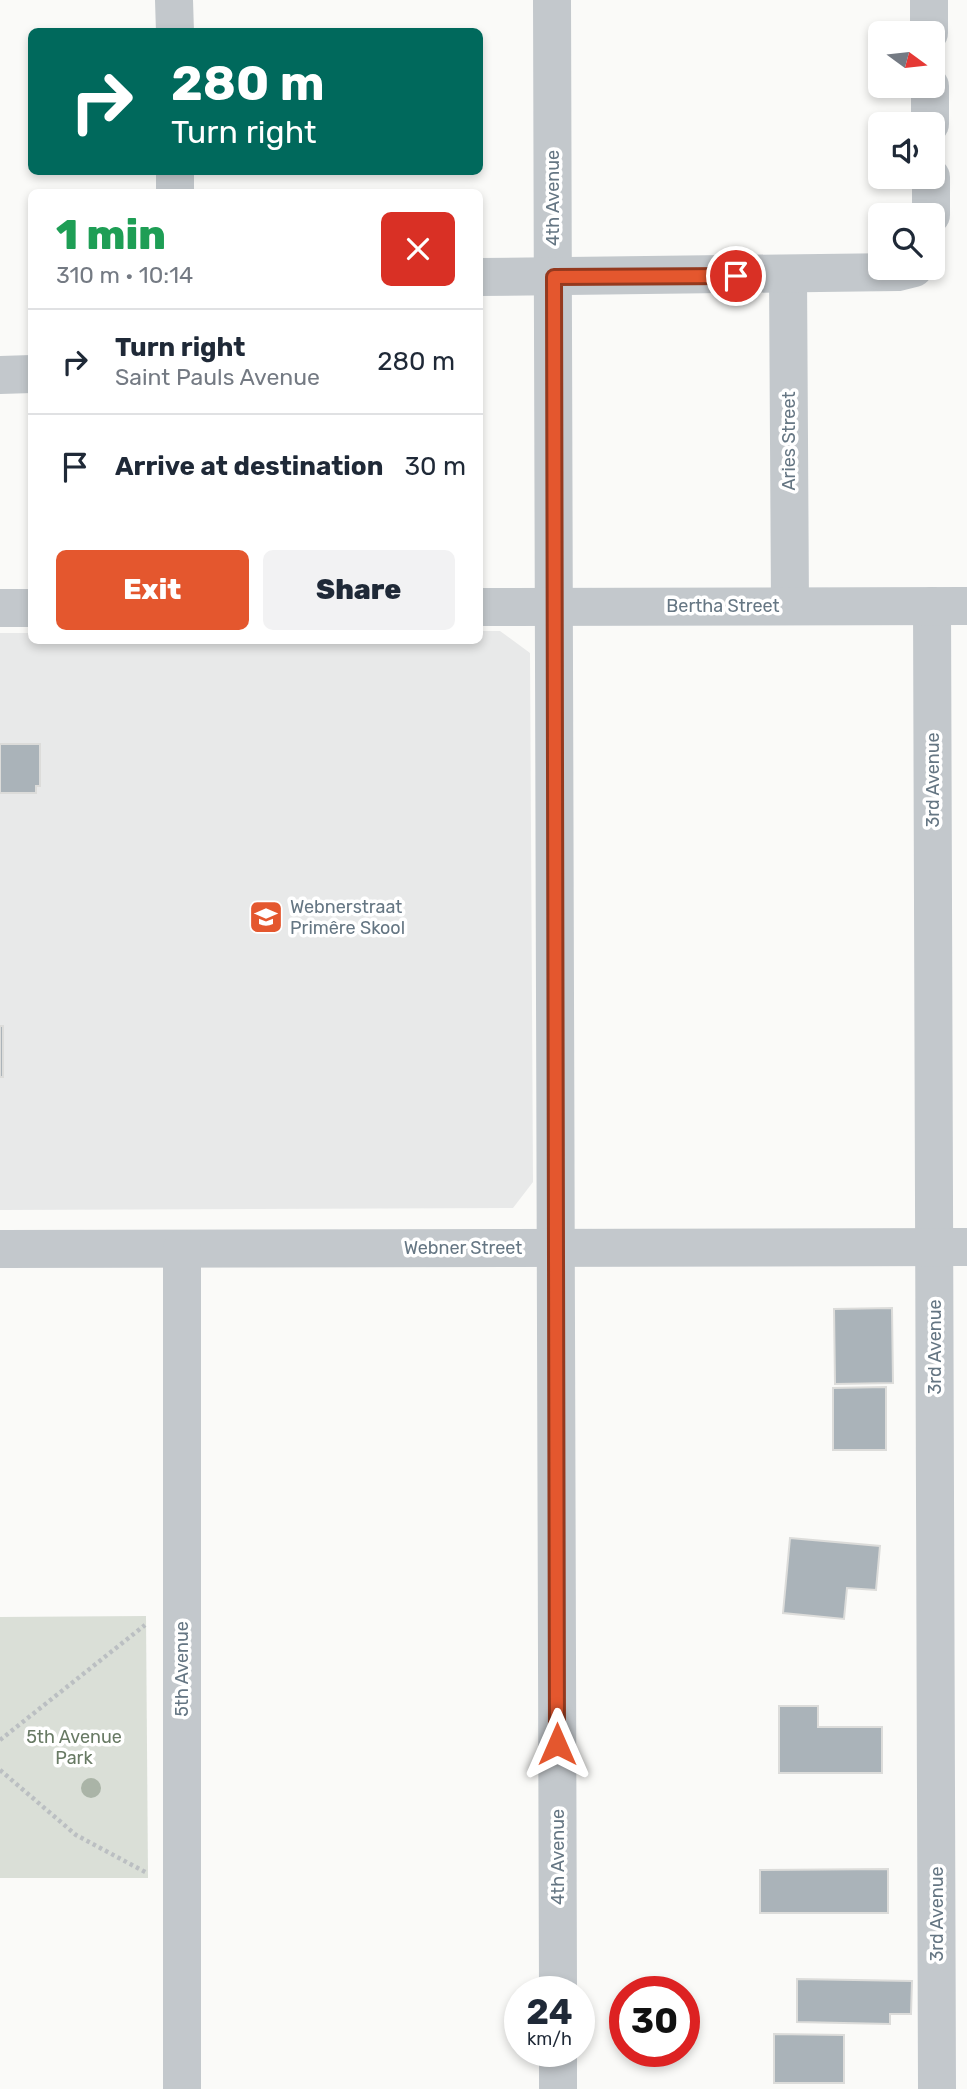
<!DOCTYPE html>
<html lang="en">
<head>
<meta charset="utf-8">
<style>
	body { margin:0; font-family:Rubik,sans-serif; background:#f2f2f3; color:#1f2937; height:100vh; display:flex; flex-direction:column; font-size:26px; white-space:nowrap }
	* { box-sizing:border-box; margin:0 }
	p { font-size:23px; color:#747a83 }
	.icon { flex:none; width:38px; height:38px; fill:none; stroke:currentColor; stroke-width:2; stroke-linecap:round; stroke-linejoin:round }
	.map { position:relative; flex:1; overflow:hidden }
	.details { position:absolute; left:28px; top:189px; width:455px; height:455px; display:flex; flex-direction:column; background:#fff; border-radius:10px; box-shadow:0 4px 10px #0003 }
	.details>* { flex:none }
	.guide { position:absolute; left:28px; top:28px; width:455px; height:147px; border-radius:10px; box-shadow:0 4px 10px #0003; background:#00695c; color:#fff; overflow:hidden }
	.needle { width:46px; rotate:105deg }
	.buttons { position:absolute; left:868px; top:21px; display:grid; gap:14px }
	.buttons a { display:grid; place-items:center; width:77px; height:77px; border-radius:10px; background:#fff; box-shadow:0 4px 10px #0003; font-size:35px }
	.speed { position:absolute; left:504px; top:1976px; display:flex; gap:14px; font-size:35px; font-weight:700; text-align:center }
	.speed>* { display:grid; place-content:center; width:91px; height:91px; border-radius:50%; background:#fff; box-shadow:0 4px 10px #0003; line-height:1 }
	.speed small { font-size:18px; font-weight:400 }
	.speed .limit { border:10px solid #d22; background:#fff; color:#111 }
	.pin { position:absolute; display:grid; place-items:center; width:60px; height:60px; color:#fff; margin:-30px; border:4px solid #fff; border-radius:50%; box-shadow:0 2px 7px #0007 }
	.me { position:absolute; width:77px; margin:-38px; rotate:0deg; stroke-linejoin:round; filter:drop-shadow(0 0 5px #0008) }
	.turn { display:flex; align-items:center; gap:24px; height:147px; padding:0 28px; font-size:32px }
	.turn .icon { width:91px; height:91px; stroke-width:2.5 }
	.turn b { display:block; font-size:49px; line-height:60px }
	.round { display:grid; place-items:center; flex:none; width:74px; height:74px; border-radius:10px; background:#f2f2f3 }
	.head { display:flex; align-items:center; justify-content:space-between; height:119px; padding:0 28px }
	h1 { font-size:42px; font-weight:800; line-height:52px; color:#1e9e55 }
	.primary-button { display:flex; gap:14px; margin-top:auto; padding:14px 28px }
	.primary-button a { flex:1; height:80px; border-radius:10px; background:#e4572e; color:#fff; font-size:28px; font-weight:800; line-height:80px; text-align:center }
	.primary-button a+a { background:#f2f2f3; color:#1f2937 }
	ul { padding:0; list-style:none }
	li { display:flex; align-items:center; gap:21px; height:105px; padding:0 28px; border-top:2px solid #e0e1e3 }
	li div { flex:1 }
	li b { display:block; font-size:26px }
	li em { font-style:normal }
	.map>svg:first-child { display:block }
	.built { fill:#e8e9e9 }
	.green { fill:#dadfd7 }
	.building { fill:#aab3b9; stroke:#dcdcda; stroke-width:2 }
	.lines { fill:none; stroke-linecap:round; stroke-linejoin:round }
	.path { stroke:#bbbfc2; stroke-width:4.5; stroke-dasharray:3.5 3.5; stroke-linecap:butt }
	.minor { stroke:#c3c8cc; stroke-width:38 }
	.tree { fill:#aab4a7 }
	.route-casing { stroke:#94391e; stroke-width:18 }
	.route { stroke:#e4572e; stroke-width:12 }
	.labels { text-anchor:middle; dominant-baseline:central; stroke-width:7; stroke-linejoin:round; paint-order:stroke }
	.street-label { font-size:18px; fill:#657683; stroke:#fff }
	.poi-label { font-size:18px; fill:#657683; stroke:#fff; text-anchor:start }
	.park-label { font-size:18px; fill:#687a64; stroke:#fff }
</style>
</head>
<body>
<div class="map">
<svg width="967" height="2089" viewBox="0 0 967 2089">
	<rect width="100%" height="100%" fill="#fafaf8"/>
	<polygon class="built" points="480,631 500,631 530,653 533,1182 513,1208 0,1210 0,633 31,633 32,640 480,640"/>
	<polygon class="green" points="146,1616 148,1878 0,1878 0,1617"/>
	<g class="building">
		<polygon points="0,744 40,744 40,786 36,786 36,793 0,793"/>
		<rect x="0" y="1026" width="3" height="51"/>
		<polygon points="892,1308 893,1383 835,1384 834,1309"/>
		<polygon points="886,1387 886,1450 833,1450 833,1388"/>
		<polygon points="790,1538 880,1546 876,1590 847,1588 844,1619 783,1613"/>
		<polygon points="779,1706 818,1706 818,1727 882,1727 882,1773 779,1773"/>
		<polygon points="888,1869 888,1913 760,1913 760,1870"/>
		<polygon points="797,1979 912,1981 911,2014 890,2014 890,2024 797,2022"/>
		<polygon points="774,2034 844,2035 844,2083 774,2083"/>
	</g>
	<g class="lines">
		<g class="path">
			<polyline points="0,1740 145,1625"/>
			<polyline points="0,1770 76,1835 147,1873"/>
		</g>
		<g class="minor">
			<polyline points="174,0 175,32"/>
			<polyline points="552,0 558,1992"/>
			<polyline points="929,0 929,33"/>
			<polyline points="930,86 930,124"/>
			<polyline points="175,172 175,192"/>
			<polyline points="931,177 931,215"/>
			<polyline points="788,275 790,606"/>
			<polyline points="480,277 898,272 914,268"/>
			<polyline points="0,375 32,374"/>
			<polyline points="932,606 937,2089"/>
			<polyline points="480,607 967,606"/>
			<polyline points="0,608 32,608"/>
			<polyline points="0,1249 967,1247"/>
			<polyline points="558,2051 558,2089"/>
			<polyline points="182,2089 182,1249"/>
		</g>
	</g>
	<circle class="tree" cx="91" cy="1788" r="10"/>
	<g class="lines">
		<g class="route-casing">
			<polyline id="route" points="557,1744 554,277 736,276"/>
		</g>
		<use href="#route" class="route"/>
	</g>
	<defs>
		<g id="school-square" transform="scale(1.75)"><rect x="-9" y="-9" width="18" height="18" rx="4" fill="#e4572e" stroke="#fff"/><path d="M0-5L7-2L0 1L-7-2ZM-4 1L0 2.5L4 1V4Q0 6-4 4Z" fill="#fff"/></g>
	</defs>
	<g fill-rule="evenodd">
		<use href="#school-square" x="266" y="917"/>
	</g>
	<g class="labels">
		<g class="street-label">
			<text transform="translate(553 198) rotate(-90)">4th Avenue</text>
			<text transform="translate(789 441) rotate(-90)">Aries Street</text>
			<text x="723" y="606">Bertha Street</text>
			<text transform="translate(933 780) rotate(-90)">3rd Avenue</text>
			<text x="463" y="1248">Webner Street</text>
			<text transform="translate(935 1347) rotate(-90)">3rd Avenue</text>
			<text transform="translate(182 1669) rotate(-90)">5th Avenue</text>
			<text transform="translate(558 1857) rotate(-90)">4th Avenue</text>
			<text transform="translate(937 1914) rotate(-90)">3rd Avenue</text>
		</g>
		<g class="poi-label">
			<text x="290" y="907">Webnerstraat<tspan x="290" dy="21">Primêre Skool</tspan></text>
		</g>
		<g class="park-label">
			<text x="74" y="1737">5th Avenue<tspan x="74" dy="21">Park</tspan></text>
		</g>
	</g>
</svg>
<div class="buttons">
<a><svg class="needle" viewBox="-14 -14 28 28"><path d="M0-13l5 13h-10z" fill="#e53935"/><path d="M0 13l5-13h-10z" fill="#747a83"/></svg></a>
<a><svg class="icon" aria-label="sound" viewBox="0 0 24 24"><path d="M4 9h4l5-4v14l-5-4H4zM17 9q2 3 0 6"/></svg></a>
<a><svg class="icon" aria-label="search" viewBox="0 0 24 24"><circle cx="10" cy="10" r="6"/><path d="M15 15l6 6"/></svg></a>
</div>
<div class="speed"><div>24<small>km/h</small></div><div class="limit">30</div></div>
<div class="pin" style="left:736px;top:276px;background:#d93025"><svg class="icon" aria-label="arrive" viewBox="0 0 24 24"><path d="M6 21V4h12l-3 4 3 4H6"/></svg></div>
<svg class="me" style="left:557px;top:1744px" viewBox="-20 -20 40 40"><path d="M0-17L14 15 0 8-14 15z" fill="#e4572e" stroke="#fff" stroke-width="4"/></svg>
<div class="guide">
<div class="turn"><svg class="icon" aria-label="right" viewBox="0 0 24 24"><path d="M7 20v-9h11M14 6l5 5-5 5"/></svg><div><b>280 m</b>Turn right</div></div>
</div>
<section class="details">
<div class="head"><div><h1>1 min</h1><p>310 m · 10:14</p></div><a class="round" style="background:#d93025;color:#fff"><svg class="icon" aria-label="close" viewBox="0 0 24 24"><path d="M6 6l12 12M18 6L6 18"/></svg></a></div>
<ul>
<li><svg class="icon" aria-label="right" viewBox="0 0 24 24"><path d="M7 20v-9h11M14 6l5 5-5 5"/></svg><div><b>Turn right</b><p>Saint Pauls Avenue</p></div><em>280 m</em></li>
<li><svg class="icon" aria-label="arrive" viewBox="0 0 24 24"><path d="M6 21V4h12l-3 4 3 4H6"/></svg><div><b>Arrive at destination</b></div><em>30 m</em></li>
</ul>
<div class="primary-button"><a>Exit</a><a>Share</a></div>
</section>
</div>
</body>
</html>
